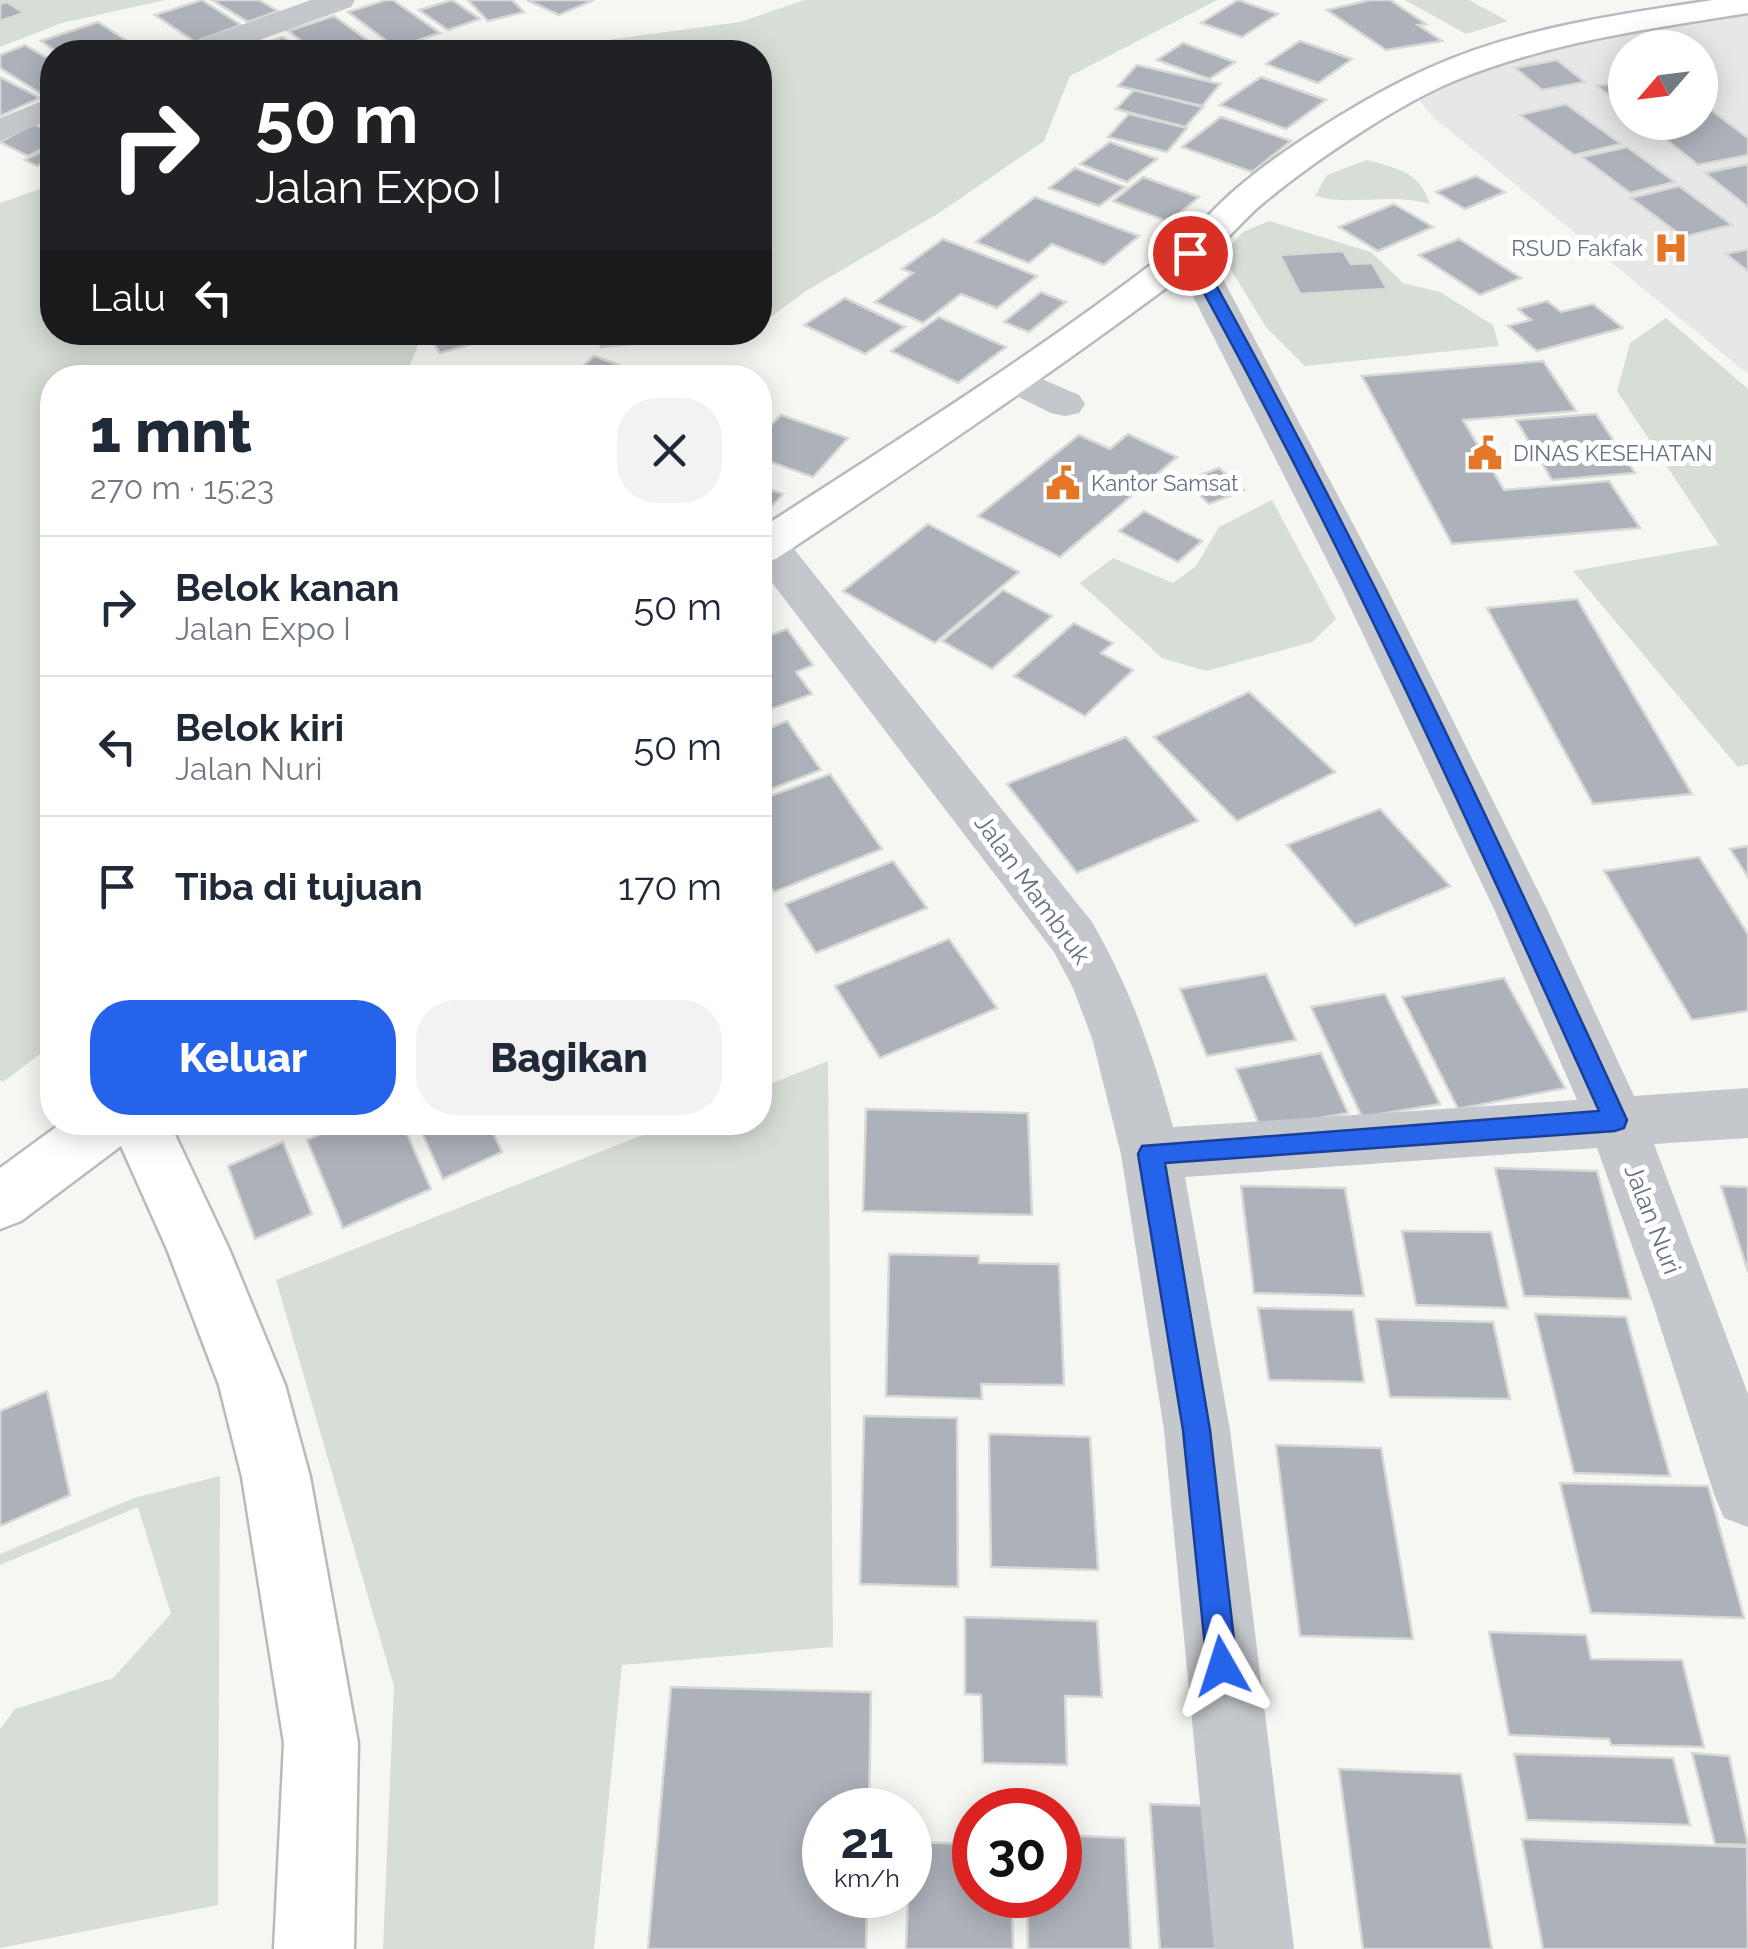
<!DOCTYPE html>
<html lang="id">
<head>
<meta charset="utf-8">
<style>
	body { margin:0; font-family:Raleway,sans-serif; background:#f2f2f3; color:#1f2937; height:100vh; display:flex; flex-direction:column; font-size:38px; white-space:nowrap }
	* { box-sizing:border-box; margin:0 }
	p { font-size:32px; color:#747a83 }
	.icon { flex:none; width:55px; height:55px; fill:none; stroke:currentColor; stroke-width:2; stroke-linecap:round; stroke-linejoin:round }
	.map { position:relative; flex:1; overflow:hidden }
	.details { position:absolute; left:40px; top:365px; width:732px; height:770px; display:flex; flex-direction:column; background:#fff; border-radius:40px; box-shadow:0 5px 25px #0003 }
	.details>* { flex:none }
	.hud { position:absolute; left:40px; top:40px; width:732px; height:305px; border-radius:40px; box-shadow:0 5px 25px #0003; background:#202124; color:#fff; overflow:hidden }
	.needle { width:65px; rotate:242deg }
	.tools { position:absolute; left:1608px; top:30px; display:grid; gap:20px }
	.tools a { display:grid; place-items:center; width:110px; height:110px; border-radius:50%; background:#fff; box-shadow:0 5px 25px #0003; font-size:50px }
	.speed { position:absolute; left:802px; top:1788px; display:flex; gap:20px; font-size:50px; font-weight:700; text-align:center }
	.speed>* { display:grid; place-content:center; width:130px; height:130px; border-radius:50%; background:#fff; box-shadow:0 5px 25px #0003; line-height:1 }
	.speed small { font-size:25px; font-weight:400 }
	.speed .limit { border:15px solid #d22; background:#fff; color:#111 }
	.pin { position:absolute; display:grid; place-items:center; width:85px; height:85px; color:#fff; margin:-42px; border:5px solid #fff; border-radius:50%; box-shadow:0 2px 10px #0007 }
	.me { position:absolute; width:110px; margin:-55px; rotate:354deg; stroke-linejoin:round; filter:drop-shadow(0 0 8px #0008) }
	.turn { display:flex; align-items:center; gap:35px; height:210px; padding:0 50px; font-size:45px }
	.turn .icon { width:130px; height:130px; stroke-width:2.5 }
	.turn b { display:block; font-size:70px; line-height:85px }
	.then { display:flex; align-items:center; height:95px; padding:0 50px; background:#0003; gap:20px; font-size:38px }
	.round { display:grid; place-items:center; flex:none; width:105px; height:105px; border-radius:40px; background:#f2f2f3 }
	.summary { display:flex; align-items:center; justify-content:space-between; height:170px; padding:0 50px }
	h1 { font-size:60px; font-weight:800; line-height:75px }
	.button { display:flex; gap:20px; margin-top:auto; padding:20px 50px }
	.button a { flex:1; height:115px; border-radius:40px; background:#2563eb; color:#fff; font-size:40px; font-weight:800; line-height:115px; text-align:center }
	.button a+a { background:#f2f2f3; color:#1f2937 }
	ul { padding:0; list-style:none }
	li { display:flex; align-items:center; gap:30px; height:140px; padding:0 50px; border-top:2px solid #e0e1e3 }
	li div { flex:1 }
	li b { display:block; font-size:38px }
	li em { font-style:normal }
	.map>svg:first-child { display:block }
	.built { fill:#e7e7e7; fill-rule:evenodd }
	.green { fill:#d6ded5 }
	.building { fill:#adb2ba; stroke:#d8d8d6; stroke-width:2.5 }
	.lines { fill:none; stroke-linecap:round; stroke-linejoin:round }
	.major-casing { stroke:#b7babf; stroke-width:5 }
	.minor { fill:#c4c7cb; fill-rule:evenodd }
	.major { fill:#fff; fill-rule:evenodd }
	.route { fill:#2563eb; stroke:#184099; stroke-width:2.5 }
	.labels { text-anchor:middle; dominant-baseline:central; stroke-width:10; stroke-linejoin:round; paint-order:stroke }
	.far-poi-label { font-size:22px; fill:#667185; stroke:#fff; text-anchor:start }
	.street-label { font-size:25px; fill:#667185; stroke:#fff }
</style>
</head>
<body>
<div class="map">
<svg width="1748" height="1949" viewBox="0 0 1748 1949">
	<rect width="100%" height="100%" fill="#f6f7f3"/>
	<path class="built" d="M1748 13V374L1434 118 1415 95 1547 50ZM1625 48H1700V122H1625Z"/>
	<g class="green">
		<polygon points="0,0 165,0 62,23 0,47"/>
		<polygon points="805,0 1217,0 1070,76 1044,141 939,213 806,291 760,325 760,52 518,52 740,22"/>
		<polygon points="1405,0 1469,0 1508,21 1466,34"/>
		<path d="M1367 160C1398 169 1419 171 1430 204 1386 192 1355 207 1315 196L1327 175Z"/>
		<polygon points="52,185 52,332 423,333 405,377 52,378 52,1045 3,1082 0,1080 0,203"/>
		<polygon points="1269,221 1371,252 1403,283 1440,292 1493,325 1499,346 1305,366 1266,327 1222,255 1243,232"/>
		<polygon points="1666,318 1748,389 1748,764 1738,767 1573,571 1719,545 1617,391 1630,343"/>
		<polygon points="1272,500 1336,619 1312,642 1206,671 1162,658 1080,583 1113,558 1173,583 1196,566 1219,527"/>
		<polygon points="828,1061 833,1647 622,1665 594,1949 383,1949 394,1686 276,1280 673,1123 760,1122 760,1088"/>
		<polygon points="220,1476 218,1905 0,1948 0,1729 15,1709 113,1678 171,1614 138,1507 0,1565 0,1554 134,1498"/>
	</g>
	<g class="building">
		<polygon points="202,0 241,25 195,42 155,15"/>
		<polygon points="212,0 259,0 278,11 248,22"/>
		<polygon points="386,0 393,0 440,33 396,48 348,12"/>
		<polygon points="452,0 480,19 448,30 419,10"/>
		<polygon points="468,0 512,0 524,12 488,21"/>
		<polygon points="527,0 594,0 559,15"/>
		<polygon points="1238,0 1278,14 1242,37 1201,23"/>
		<polygon points="1370,0 1390,0 1426,24 1418,25 1442,41 1386,50 1327,10"/>
		<polygon points="7,2 24,13 0,21 0,4"/>
		<polygon points="334,16 384,52 316,52 288,31"/>
		<polygon points="98,22 144,52 57,52 41,41"/>
		<polygon points="283,37 303,51 234,52"/>
		<polygon points="1300,41 1352,59 1318,83 1266,64"/>
		<polygon points="1183,43 1235,62 1209,79 1157,60"/>
		<polygon points="25,45 52,61 52,88 40,93 0,68 0,55"/>
		<polygon points="1557,60 1585,82 1542,90 1515,68"/>
		<polygon points="1137,65 1220,84 1202,106 1118,86"/>
		<polygon points="0,77 40,98 0,116"/>
		<polygon points="1261,77 1326,100 1286,129 1220,105"/>
		<polygon points="1625,81 1625,108 1597,86"/>
		<polygon points="1134,90 1203,107 1185,127 1116,109"/>
		<polygon points="1702,103 1748,138 1748,155 1698,165 1644,122 1700,122"/>
		<polygon points="1566,104 1621,144 1574,155 1520,115"/>
		<polygon points="1129,114 1187,128 1167,152 1108,137"/>
		<polygon points="1221,117 1291,141 1252,172 1182,147"/>
		<polygon points="34,124 52,133 52,144 28,156 0,142"/>
		<polygon points="1110,142 1157,159 1127,182 1080,164"/>
		<polygon points="52,146 52,158 37,166 25,160"/>
		<polygon points="1627,147 1675,182 1630,193 1582,157"/>
		<polygon points="1748,164 1748,207 1705,173"/>
		<polygon points="1075,168 1125,187 1099,206 1049,188"/>
		<polygon points="1476,176 1505,192 1465,209 1436,192"/>
		<polygon points="1143,177 1199,197 1169,222 1113,201"/>
		<polygon points="1679,186 1732,225 1683,237 1631,198"/>
		<polygon points="1035,197 1139,236 1104,265 1052,244 1029,263 976,242"/>
		<polygon points="1394,204 1433,227 1378,251 1339,227"/>
		<polygon points="943,239 1037,276 997,308 961,294 923,323 875,302 913,273 902,269"/>
		<polygon points="1459,239 1521,278 1480,295 1419,255"/>
		<polygon points="1748,249 1748,271 1726,254"/>
		<polygon points="1343,251 1351,264 1372,263 1387,289 1300,294 1280,255"/>
		<polygon points="1041,292 1066,302 1029,332 1004,322"/>
		<polygon points="845,298 905,327 865,354 804,325"/>
		<polygon points="1547,301 1561,312 1593,304 1623,328 1537,351 1508,326 1531,320 1518,309"/>
		<polygon points="939,317 1006,347 958,383 891,351"/>
		<polygon points="436,332 514,332 440,353 428,335"/>
		<polygon points="599,332 655,332 657,342 601,347"/>
		<polygon points="594,356 654,378 570,378"/>
		<polygon points="1543,361 1576,411 1463,420 1504,490 1609,481 1640,528 1452,544 1362,376"/>
		<polygon points="1596,414 1635,473 1552,480 1516,420"/>
		<polygon points="781,415 848,438 813,477 760,458 760,436"/>
		<polygon points="1128,434 1177,457 1060,557 978,516 1079,435 1110,449"/>
		<polygon points="1219,468 1244,490 1209,504 1185,481"/>
		<polygon points="760,486 783,494 760,519"/>
		<polygon points="1144,511 1202,541 1178,562 1119,531"/>
		<polygon points="928,524 1019,572 935,643 843,591"/>
		<polygon points="1003,590 1052,616 992,669 942,641"/>
		<polygon points="1577,599 1692,794 1593,804 1487,608"/>
		<polygon points="1074,623 1113,643 1101,653 1133,670 1085,716 1014,676"/>
		<polygon points="787,629 813,665 796,672 812,694 760,713 760,639"/>
		<polygon points="1249,692 1335,772 1237,821 1154,737"/>
		<polygon points="787,721 821,770 760,793 760,732"/>
		<polygon points="1126,737 1198,821 1077,873 1007,784"/>
		<polygon points="830,774 882,849 774,892 760,870 760,800"/>
		<polygon points="1380,809 1450,886 1355,926 1287,845"/>
		<polygon points="1748,846 1748,877 1730,849"/>
		<polygon points="1699,857 1748,934 1748,1011 1692,1020 1604,871"/>
		<polygon points="893,861 927,908 816,953 785,904"/>
		<polygon points="949,939 997,1008 880,1058 835,986"/>
		<polygon points="1266,974 1296,1040 1207,1056 1180,989"/>
		<polygon points="1504,978 1565,1088 1458,1109 1402,997"/>
		<polygon points="1385,994 1440,1104 1362,1117 1311,1007"/>
		<polygon points="1321,1053 1348,1113 1261,1129 1236,1069"/>
		<polygon points="866,1109 1028,1113 1032,1215 863,1211"/>
		<polygon points="347,1122 402,1122 431,1189 343,1228 307,1140"/>
		<polygon points="417,1122 488,1122 502,1152 443,1179"/>
		<polygon points="283,1142 312,1214 255,1239 228,1166"/>
		<polygon points="1495,1168 1597,1171 1631,1299 1524,1296"/>
		<polygon points="1241,1186 1345,1188 1364,1296 1254,1293"/>
		<polygon points="1721,1186 1748,1187 1748,1272"/>
		<polygon points="1402,1231 1491,1232 1508,1308 1416,1305"/>
		<polygon points="889,1254 979,1256 979,1263 1059,1264 1064,1385 981,1384 982,1399 886,1396"/>
		<polygon points="1258,1308 1353,1310 1364,1382 1269,1380"/>
		<polygon points="1535,1314 1626,1317 1670,1476 1574,1473"/>
		<polygon points="1376,1319 1493,1322 1510,1399 1390,1397"/>
		<polygon points="47,1391 70,1495 0,1526 0,1411"/>
		<polygon points="864,1416 957,1418 958,1587 860,1584"/>
		<polygon points="989,1434 1090,1437 1098,1570 991,1567"/>
		<polygon points="1276,1445 1381,1448 1413,1639 1300,1636"/>
		<polygon points="1560,1483 1708,1486 1744,1618 1591,1613"/>
		<polygon points="965,1617 1097,1621 1102,1697 1065,1696 1067,1765 983,1763 981,1695 965,1694"/>
		<polygon points="1489,1632 1586,1635 1591,1659 1682,1660 1704,1747 1611,1745 1609,1739 1509,1735"/>
		<polygon points="671,1687 871,1692 869,1810 825,1810 825,1895 867,1895 866,1949 648,1949"/>
		<polygon points="1692,1753 1729,1756 1748,1845 1715,1844"/>
		<polygon points="1514,1754 1673,1758 1690,1825 1527,1820"/>
		<polygon points="1339,1769 1461,1774 1492,1949 1363,1949"/>
		<polygon points="1150,1804 1217,1806 1230,1949 1160,1949"/>
		<polygon points="1060,1835 1125,1838 1131,1949 1028,1949 1027,1895 1060,1895"/>
		<polygon points="1522,1839 1747,1847 1748,1949 1543,1949"/>
		<polygon points="910,1842 975,1844 975,1895 1012,1895 1013,1949 906,1949"/>
	</g>
	<g class="lines">
		<g class="major-casing">
			<g id="major">
				<path d="M1713 0H1748V13C1647 29 1549 42 1454 81 1398 104 1311 163 1263 203 1240 222 1222 247 1197 265 1060 368 918 464 776 559L760 563V529C900 438 1042 350 1174 247 1196 230 1214 208 1235 190 1282 149 1369 95 1427 69 1517 28 1616 15 1713 0Z"/>
				<polygon points="63,1122 169,1122 229,1249 285,1385 310,1477 358,1743 354,1949 274,1949 284,1743 242,1477 219,1385 167,1249 121,1146 21,1221 0,1229 0,1168"/>
			</g>
		</g>
		<g class="minor">
			<polygon points="311,0 355,0 351,7 226,52 181,52 186,45"/>
			<polygon points="52,97 52,119 0,141 0,118"/>
			<path d="M1190 242 1203 245 1209 253 1386 586 1547 909 1634 1096 1748 1088V1138L1654 1144 1748 1394V1527L1724 1518 1714 1494 1654 1307 1597 1148 1185 1177 1230 1430 1294 1949H1214L1164 1430 1121 1154 1092 1038 1073 988 1054 952 760 567V531L782 534 1092 922C1131 990 1152 1051 1173 1127L1577 1100 1494 909 1340 586 1171 253 1177 245Z"/>
			<polygon points="1016,368 1079,395 1085,404 1079,413 1065,416 1051,413 1002,389 996,380 1002,371"/>
		</g>
		<use href="#major" class="major"/>
	</g>
	<path class="route" d="M1190 249 1198 253C1356 534 1493 828 1627 1120L1624 1128 1615 1131 1165 1163 1210 1430 1237 1666 1233 1676 1222 1680 1211 1676 1207 1666 1183 1430 1138 1154 1142 1146 1599 1111C1469 822 1337 531 1182 253Z"/>
	<defs>
		<g id="hospital-bare" transform="scale(2.7)"><path d="M-5-5h3v3.5h4V-5h3V5h-3V1.5h-4V5h-3Z" fill="#e37727" stroke="#fff" stroke-width="2.5" paint-order="stroke"/></g>
		<g id="civic-bare" transform="scale(2.7)"><path d="M-.6-6.5H3V-4.5H.6V-3L4-1V1h2V6H-6V1h2V-1L-.6-3ZM-1.2 2.5V6h2.4V2.5Z" fill="#e37727" stroke="#fff" stroke-width="2.5" paint-order="stroke"/></g>
	</defs>
	<g fill-rule="evenodd">
		<use href="#hospital-bare" x="1671" y="248"/>
		<use href="#civic-bare" x="1485" y="453"/>
		<use href="#civic-bare" x="1063" y="483"/>
	</g>
	<g class="labels">
		<g class="far-poi-label">
			<text x="1643" y="248" text-anchor="end">RSUD Fakfak</text>
			<text x="1513" y="453">DINAS KESEHATAN</text>
			<text x="1091" y="483">Kantor Samsat</text>
		</g>
		<g class="street-label">
			<text transform="translate(1033 889) rotate(54)">Jalan Mambruk</text>
			<text transform="translate(1653 1219) rotate(69)">Jalan Nuri</text>
		</g>
	</g>
</svg>
<div class="tools">
<a><svg class="needle" viewBox="-14 -14 28 28"><path d="M0-13l5 13h-10z" fill="#e53935"/><path d="M0 13l5-13h-10z" fill="#747a83"/></svg></a>
</div>
<div class="speed"><div>21<small>km/h</small></div><div class="limit">30</div></div>
<div class="pin" style="left:1190px;top:253px;background:#d93025"><svg class="icon" aria-label="arrive" viewBox="0 0 24 24"><path d="M6 21V4h12l-3 4 3 4H6"/></svg></div>
<svg class="me" style="left:1222px;top:1666px" viewBox="-20 -20 40 40"><path d="M0-17L14 15 0 8-14 15z" fill="#2563eb" stroke="#fff" stroke-width="4"/></svg>
<div class="hud">
<div class="turn"><svg class="icon" aria-label="right" viewBox="0 0 24 24"><path d="M7 20v-9h11M14 6l5 5-5 5"/></svg><div><b>50 m</b>Jalan Expo I</div></div>
<div class="then">Lalu<svg class="icon" aria-label="left" viewBox="0 0 24 24"><path d="M17 20v-9H6M10 6l-5 5 5 5"/></svg></div>
</div>
<section class="details">
<div class="summary"><div><h1>1 mnt</h1><p>270 m · 15:23</p></div><a class="round"><svg class="icon" aria-label="close" viewBox="0 0 24 24"><path d="M6 6l12 12M18 6L6 18"/></svg></a></div>
<ul>
<li><svg class="icon" aria-label="right" viewBox="0 0 24 24"><path d="M7 20v-9h11M14 6l5 5-5 5"/></svg><div><b>Belok kanan</b><p>Jalan Expo I</p></div><em>50 m</em></li>
<li><svg class="icon" aria-label="left" viewBox="0 0 24 24"><path d="M17 20v-9H6M10 6l-5 5 5 5"/></svg><div><b>Belok kiri</b><p>Jalan Nuri</p></div><em>50 m</em></li>
<li><svg class="icon" aria-label="arrive" viewBox="0 0 24 24"><path d="M6 21V4h12l-3 4 3 4H6"/></svg><div><b>Tiba di tujuan</b></div><em>170 m</em></li>
</ul>
<div class="button"><a>Keluar</a><a>Bagikan</a></div>
</section>
</div>
</body>
</html>
